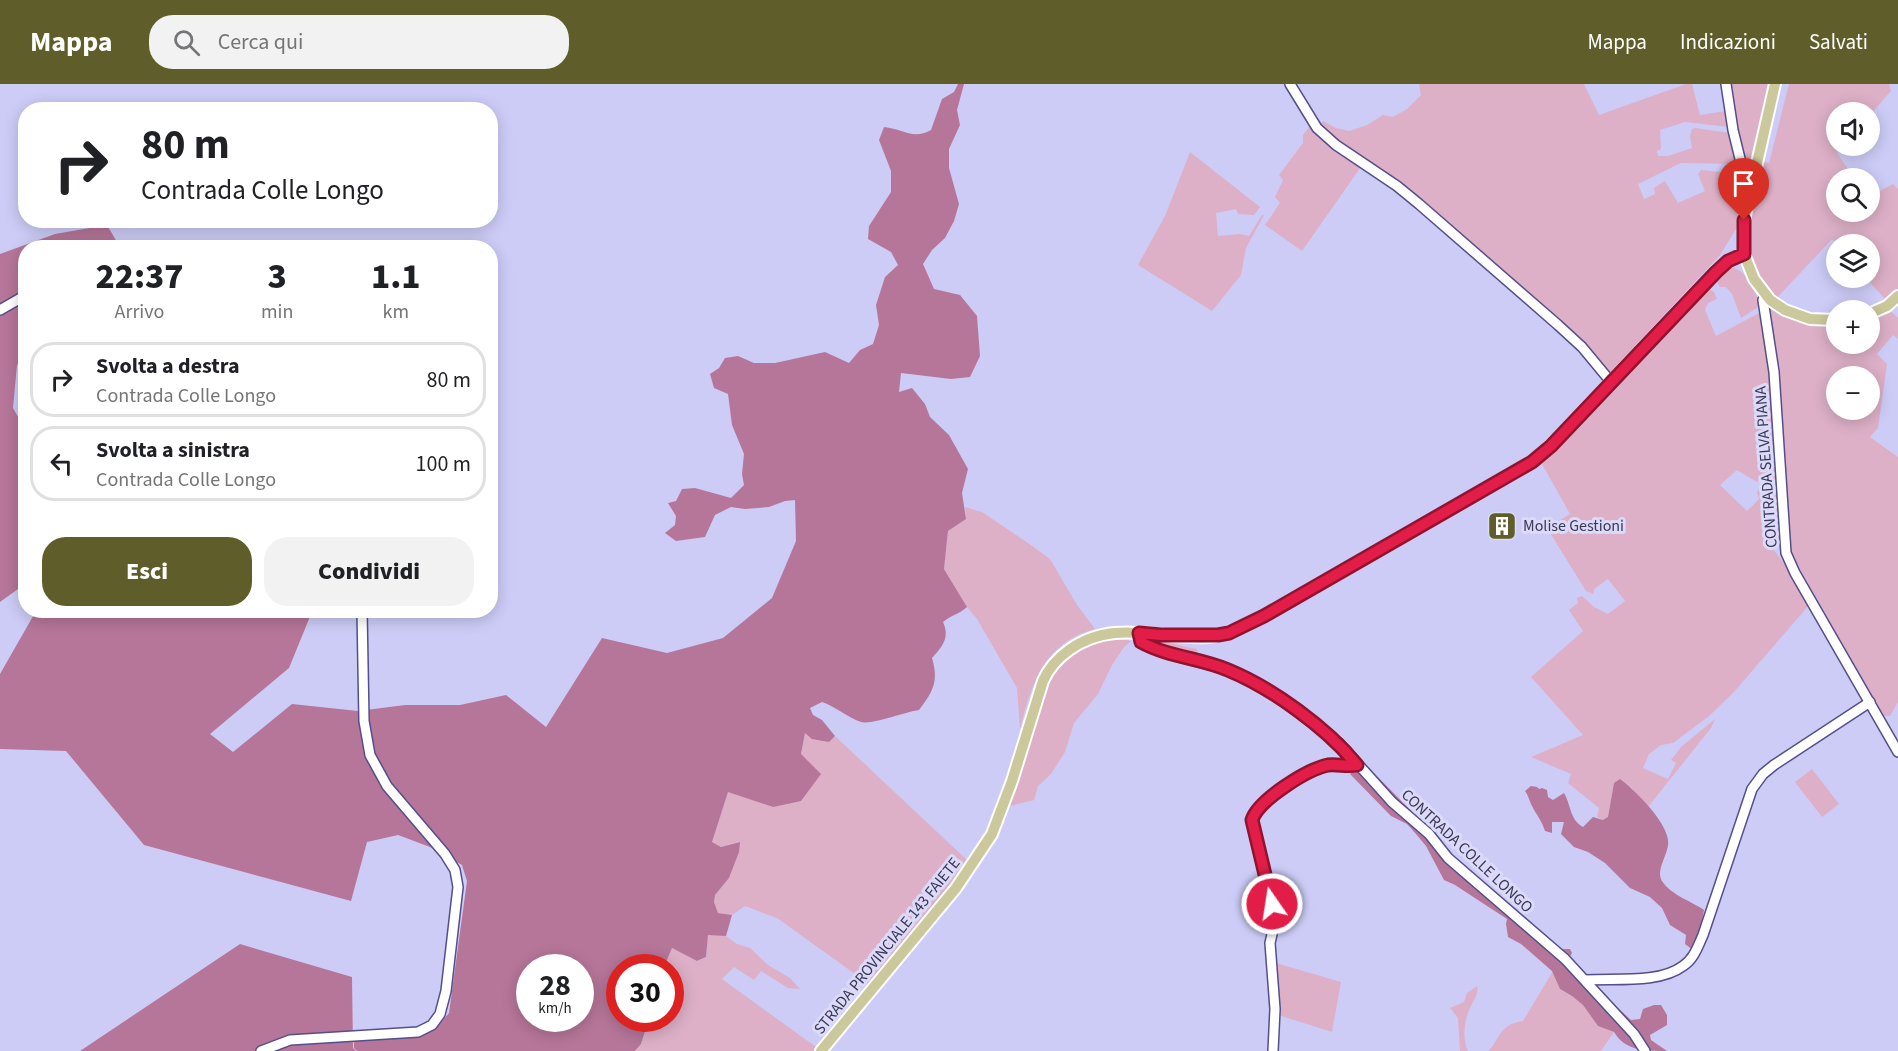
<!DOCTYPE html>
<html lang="it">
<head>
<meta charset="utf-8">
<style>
	body { margin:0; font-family:"Source Sans 3",sans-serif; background:#f2f2f2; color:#202124; height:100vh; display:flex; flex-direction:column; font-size:22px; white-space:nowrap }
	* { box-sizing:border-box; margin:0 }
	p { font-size:20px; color:#757577 }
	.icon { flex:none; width:33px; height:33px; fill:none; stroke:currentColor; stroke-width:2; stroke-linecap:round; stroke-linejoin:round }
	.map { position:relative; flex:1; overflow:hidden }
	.side { position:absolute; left:18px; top:156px; width:480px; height:378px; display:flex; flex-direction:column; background:#fff; border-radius:24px; box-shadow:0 3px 15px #0003 }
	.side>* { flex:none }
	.banner { position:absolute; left:18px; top:18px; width:480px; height:126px; border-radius:24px; box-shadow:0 3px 15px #0003; background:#fff; color:#202124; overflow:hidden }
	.fabs { position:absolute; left:1826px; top:18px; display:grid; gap:12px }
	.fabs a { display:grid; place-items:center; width:54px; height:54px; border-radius:50%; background:#fff; box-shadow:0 3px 15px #0003; font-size:30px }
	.speed { position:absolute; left:516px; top:870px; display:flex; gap:12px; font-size:30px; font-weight:700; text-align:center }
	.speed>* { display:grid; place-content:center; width:78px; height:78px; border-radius:50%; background:#fff; box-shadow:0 3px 15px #0003; line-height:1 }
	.speed small { font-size:15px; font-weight:400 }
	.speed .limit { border:9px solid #d22; background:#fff; color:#111 }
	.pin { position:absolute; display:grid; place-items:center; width:51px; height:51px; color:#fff; margin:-62px -26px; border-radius:50% 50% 50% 0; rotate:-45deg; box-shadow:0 0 6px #0007 }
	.pin .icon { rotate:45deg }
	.me { position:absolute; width:66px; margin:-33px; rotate:347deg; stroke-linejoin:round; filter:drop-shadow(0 0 4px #0008) }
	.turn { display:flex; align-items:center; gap:21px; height:126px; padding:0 24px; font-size:27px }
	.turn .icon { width:78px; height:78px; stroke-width:2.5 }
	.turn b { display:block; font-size:42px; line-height:51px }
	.eta { display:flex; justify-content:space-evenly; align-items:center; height:102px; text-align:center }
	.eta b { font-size:36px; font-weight:800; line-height:42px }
	.primary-button { display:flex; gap:12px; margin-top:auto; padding:12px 24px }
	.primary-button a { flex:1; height:69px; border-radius:24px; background:#5f5d29; color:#fff; font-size:24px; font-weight:800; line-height:69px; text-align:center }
	.primary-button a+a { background:#f2f2f2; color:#202124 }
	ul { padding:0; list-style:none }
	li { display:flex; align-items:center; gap:18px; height:75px; margin:0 12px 9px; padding:0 12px; border:3px solid #e0e0e0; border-radius:24px }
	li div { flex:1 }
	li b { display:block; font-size:22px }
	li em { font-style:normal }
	header { display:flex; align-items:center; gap:36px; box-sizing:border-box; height:84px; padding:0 30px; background:#5f5d29; color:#fff }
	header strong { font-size:28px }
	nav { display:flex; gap:33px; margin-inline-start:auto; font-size:21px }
	.search { width:420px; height:54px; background:#f2f2f2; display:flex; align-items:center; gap:15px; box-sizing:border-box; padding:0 21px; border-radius:24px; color:#757577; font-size:22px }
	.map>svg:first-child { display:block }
	.green { fill:#ddb0c7; fill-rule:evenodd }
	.forest { fill:#b67699; fill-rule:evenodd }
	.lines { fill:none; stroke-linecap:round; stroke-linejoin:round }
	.minor-casing { stroke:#544e8c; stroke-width:12 }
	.major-casing { stroke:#fff; stroke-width:14 }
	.minor { stroke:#fff; stroke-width:9 }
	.major { stroke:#cbc89b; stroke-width:10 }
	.route-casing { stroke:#92132f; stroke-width:15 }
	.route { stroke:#e11d48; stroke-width:10 }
	.labels { text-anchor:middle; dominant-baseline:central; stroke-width:6; stroke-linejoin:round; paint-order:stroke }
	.street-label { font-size:16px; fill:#3a3855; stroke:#dbdaf8 }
	.poi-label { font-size:16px; fill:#3a3855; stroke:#dbdaf8; text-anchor:start }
</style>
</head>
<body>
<header>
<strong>Mappa</strong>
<div class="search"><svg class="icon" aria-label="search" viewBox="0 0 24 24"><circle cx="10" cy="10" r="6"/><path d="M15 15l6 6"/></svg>Cerca qui</div>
<nav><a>Mappa</a><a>Indicazioni</a><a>Salvati</a></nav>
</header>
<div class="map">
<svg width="1898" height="967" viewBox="0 0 1898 967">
	<rect width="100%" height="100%" fill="#cdccf7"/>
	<g class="green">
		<polygon points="1419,0 1584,0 1599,31 1686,0 1692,0 1700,31 1726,27 1729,43 1685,38 1660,46 1661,65 1657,67 1658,72 1668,72 1692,64 1690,52 1692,45 1695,44 1730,49 1736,75 1733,80 1681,79 1638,100 1644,115 1655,110 1654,104 1665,97 1678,119 1705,107 1698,90 1701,86 1731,89 1741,95 1744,108 1738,142 1720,171 1609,290 1583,255 1548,227 1410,106 1408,107 1365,77 1302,167 1265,141 1280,119 1275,113 1283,96 1279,91 1303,59 1303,51 1311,41 1315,47 1323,37 1336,44 1349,47 1367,41 1383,31 1393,33 1407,25 1421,11"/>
		<polygon points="1729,0 1771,0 1753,83 1748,85 1736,44"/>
		<path d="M1789 0H1889L1891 7 1869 32V28H1836V62H1844L1837 69 1854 94H1836V128H1869V116L1878 108 1893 100 1898 105V205L1889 214 1885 215 1866 194H1869V160H1837L1832 155 1776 215C1760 200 1749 180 1746 158L1764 78 1769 79Z"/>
		<polygon points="1190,68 1260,123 1254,131 1238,130 1236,125 1216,129 1218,152 1240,150 1249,152 1262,131 1264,131 1246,164 1241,191 1212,227 1138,181 1165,132"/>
		<path d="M1731 183C1748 187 1755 207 1760 222L1741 234 1732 210 1726 203H1720L1716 196 1726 186Z"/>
		<path d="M1708 204 1714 208 1717 215 1708 219 1705 226 1716 252 1761 228 1771 289 1775 396C1768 392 1763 392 1757 398L1737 386 1720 401 1747 427 1759 415 1757 408 1760 403H1768L1777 411 1781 458H1777L1770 452 1767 457 1786 482 1810 520 1733 609 1709 632 1673 659 1661 661 1649 670 1643 684 1668 695 1676 679 1671 676 1681 663 1715 635 1711 644 1648 723 1631 703 1614 699 1608 734 1603 736 1597 733 1599 724 1568 699 1571 690 1531 673 1583 651 1531 593 1583 547 1569 526 1578 519 1577 514 1582 512 1594 523 1608 530 1625 517 1608 495 1594 505 1593 510 1586 507 1547 444 1570 430 1542 380Z"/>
		<path d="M1768 223C1790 235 1811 244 1836 243V260H1869V236L1890 226 1898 234V255L1893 251 1877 270 1887 280 1878 344 1870 353 1898 373V618L1890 632H1883L1792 471 1789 458 1782 325 1779 289ZM1836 292H1869V326H1836Z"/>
		<path d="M965 423 982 428 1031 461 1050 475 1077 521 1095 545C1086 548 1076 551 1069 556 1038 576 1028 613 1020 645L1017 604 977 535 967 523 944 485 948 447 966 435Z"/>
		<polygon points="1116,554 1131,557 1124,563 1112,581 1098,610 1074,639 1065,668 1051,690 1038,702 1034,716 1010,722 1046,603 1057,584 1076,567 1096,558"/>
		<path d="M1146 554 1197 565 1198 572C1183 570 1157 566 1146 554Z"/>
		<polygon points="805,649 829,658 835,652 968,777 961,789 941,814 869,900 777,834 745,822 732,831 718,829 714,818 715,811 729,794 739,768 739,758 721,763 712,758 728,707 773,723 801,670"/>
		<polygon points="1812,685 1839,720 1822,733 1795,698"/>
		<polygon points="708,850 726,852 737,860 750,864 768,881 790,894 800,905 788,904 761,887 754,896 734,883 722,895 816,963 813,967 635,967 641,960 649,935 670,934 670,884 664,883 672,864 698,877 706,873"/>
		<polygon points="1276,879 1341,898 1332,948 1278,931"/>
		<path d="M1553 887 1560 905 1572 912 1583 921 1598 942 1614 948 1601 967H1488C1496 961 1498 948 1508 942 1512 939 1518 938 1523 937Z"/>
		<path d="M1477 902C1479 911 1473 917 1470 924 1464 937 1462 954 1468 967H1460L1458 934 1450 924 1464 918 1467 909Z"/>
	</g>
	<g class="forest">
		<path d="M958 0H964L957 26 960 41 949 65V84L959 120 954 137 945 154 932 166 923 180 934 205 960 211 977 232 980 272 970 293 951 295 901 289 899 308 912 304 925 320 930 333 949 351 968 385 962 409 966 435 948 447 944 485 967 523C960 530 951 531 943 538 950 553 943 562 932 574 939 598 933 607 919 626 905 628 871 641 861 638 847 633 836 623 822 618L810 624 813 631 822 636 835 652 829 658 812 655 805 649 801 670 821 690 801 717 773 723 728 708 712 758 721 763 740 758 739 768 729 794 715 811 714 818 718 829 732 831 726 852 708 851 706 873 697 877 672 864 664 883 620 884V934L649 935 641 960 635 967H357L354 964V957L420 952 434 946 449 929 467 797 462 781 430 763 398 751 367 758 351 817 144 761 66 667 0 665V590L36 527H310L309 535 289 584 210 650 233 668 292 620 358 627 405 621H460L506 611 546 643 602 554 667 569 723 554 772 514 796 457 795 416 785 417 769 423 745 425 731 423 715 431 705 453 676 457 665 449 675 441 676 432 668 419 676 417 682 405 695 404 731 414 744 401 742 390 744 370 732 341 728 310 714 304 710 290 719 284 725 274 738 272 754 279H775L825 268 849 279 860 266 873 260 879 241 876 221 885 193 898 181 891 168 868 155 869 142 891 108V87L879 56 884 43C903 45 913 56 931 46L942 15 954 8ZM530 884H580V934H530Z"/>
		<polygon points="107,141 120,163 26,164 25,271 17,281 13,324 25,345 25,500 0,518 0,170 55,150"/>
		<path d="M1364 679 1434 750 1455 775 1560 865H1570L1572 869 1569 874 1586 890 1595 903 1631 936 1640 935 1643 925 1654 921H1661L1667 931V941L1650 951 1651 956 1667 967C1645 967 1625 967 1614 948L1598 942 1583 921 1572 912 1560 905 1552 887 1521 860 1508 853 1506 840 1507 835 1455 801 1444 796 1426 762 1416 750 1407 740 1391 732 1350 690Z"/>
		<path d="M1620 695C1635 706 1666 737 1668 756 1670 769 1655 785 1662 797 1671 811 1691 817 1704 826L1699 853 1693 866 1685 860 1686 851 1670 841 1662 824 1650 813 1630 804 1605 779 1588 768 1574 763 1561 750 1564 738H1552V749L1545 747C1542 737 1536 730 1532 722 1529 716 1529 713 1525 707L1531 702 1537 703 1539 705 1542 704 1547 706 1548 713 1553 716 1564 709C1571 721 1570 736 1583 743L1593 733 1603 736 1608 733 1614 699Z"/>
		<polygon points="240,860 352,893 353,964 356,967 80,967"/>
	</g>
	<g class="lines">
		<g class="minor-casing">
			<g id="minor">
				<polyline points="1290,0 1317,44 1336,61 1397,102 1419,120 1558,241 1582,263 1611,298"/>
				<polyline points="1726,0 1733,46 1743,87 1752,95"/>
				<polyline points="1765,211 1763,216 1774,288 1786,469 1795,489 1898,668"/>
				<polyline points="0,226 26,211"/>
				<polyline points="1139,549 1141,558 1176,572 1229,586 1276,612 1327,650 1339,659 1392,718 1429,750 1448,774 1565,875 1634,950 1645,967"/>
				<path d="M1586 896C1615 894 1659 900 1683 882 1694 875 1698 862 1703 851L1752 705 1763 690 1774 681 1870 618"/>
				<polyline points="261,967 290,956 418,948 432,941 440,930 446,907 458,803 455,786 445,770 387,702 370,671 364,637 362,526"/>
				<path d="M1273 967 1275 925 1270 859 1275 837 1252 736C1258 716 1308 685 1328 681 1338 680 1347 683 1357 681"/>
			</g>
		</g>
		<g class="major-casing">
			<g id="major">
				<polyline points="1775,0 1744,136 1744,170 1754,195 1770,216 1785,226 1810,235 1836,236"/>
				<polyline points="1869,230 1887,222 1898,212"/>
				<path d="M821 967 956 804 992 750 1012 697 1043 597C1049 583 1058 574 1069 566 1113 534 1160 556 1208 553 1229 551 1246 541 1264 532L1532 378 1550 362 1716 187 1728 177 1744 170"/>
			</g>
		</g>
		<use href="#minor" class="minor"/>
		<use href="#major" class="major"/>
	</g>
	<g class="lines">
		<g class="route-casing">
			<path id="route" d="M1272 820 1252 736C1258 716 1308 685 1328 681 1338 680 1347 683 1357 681 1327 644 1272 604 1228 586 1200 574 1168 573 1141 558L1139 549 1161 551H1218L1229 549 1264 532 1532 378 1551 362 1716 188 1728 177 1744 170V136"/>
		</g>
		<use href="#route" class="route"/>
	</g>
	<defs>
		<g id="building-square" transform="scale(1.5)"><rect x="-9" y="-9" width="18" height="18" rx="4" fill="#5f5d29" stroke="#dbdaf8"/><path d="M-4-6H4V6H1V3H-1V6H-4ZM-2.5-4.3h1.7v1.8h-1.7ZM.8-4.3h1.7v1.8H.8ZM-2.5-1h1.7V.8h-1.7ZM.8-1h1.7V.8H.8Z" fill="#fff"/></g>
	</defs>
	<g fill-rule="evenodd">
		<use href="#building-square" x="1502" y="442"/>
	</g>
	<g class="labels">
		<g class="street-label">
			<text transform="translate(1766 383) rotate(-94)">CONTRADA SELVA PIANA</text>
			<text transform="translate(1467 767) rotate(43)">CONTRADA COLLE LONGO</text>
			<text transform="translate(887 862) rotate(-51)">STRADA PROVINCIALE 143 FAIETE</text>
		</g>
		<g class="poi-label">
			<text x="1523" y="442">Molise Gestioni</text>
		</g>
	</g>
</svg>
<div class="fabs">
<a><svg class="icon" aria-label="sound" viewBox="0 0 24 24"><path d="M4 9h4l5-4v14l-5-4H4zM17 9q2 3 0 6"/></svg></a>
<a><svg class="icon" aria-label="search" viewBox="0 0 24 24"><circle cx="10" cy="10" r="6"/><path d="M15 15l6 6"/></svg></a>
<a><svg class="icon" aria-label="layers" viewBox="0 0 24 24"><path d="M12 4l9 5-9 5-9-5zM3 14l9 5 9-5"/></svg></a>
<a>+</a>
<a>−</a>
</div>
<div class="speed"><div>28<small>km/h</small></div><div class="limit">30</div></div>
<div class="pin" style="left:1744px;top:136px;background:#d93025"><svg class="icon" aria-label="arrive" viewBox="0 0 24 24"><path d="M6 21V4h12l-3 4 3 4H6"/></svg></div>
<svg class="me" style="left:1272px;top:820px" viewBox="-20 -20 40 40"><circle r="17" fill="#e11d48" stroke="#fff" stroke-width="3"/><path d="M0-11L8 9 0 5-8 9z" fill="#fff"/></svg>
<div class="banner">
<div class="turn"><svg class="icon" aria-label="right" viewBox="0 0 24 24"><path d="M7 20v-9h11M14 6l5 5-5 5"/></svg><div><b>80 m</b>Contrada Colle Longo</div></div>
</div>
<section class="side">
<div class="eta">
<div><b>22:37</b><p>Arrivo</p></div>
<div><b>3</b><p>min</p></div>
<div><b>1.1</b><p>km</p></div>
</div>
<ul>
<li><svg class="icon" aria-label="right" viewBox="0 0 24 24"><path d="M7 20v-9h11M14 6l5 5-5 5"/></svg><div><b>Svolta a destra</b><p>Contrada Colle Longo</p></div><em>80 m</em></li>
<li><svg class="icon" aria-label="left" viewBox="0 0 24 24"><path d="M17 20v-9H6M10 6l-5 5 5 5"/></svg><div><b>Svolta a sinistra</b><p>Contrada Colle Longo</p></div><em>100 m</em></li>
</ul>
<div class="primary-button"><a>Esci</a><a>Condividi</a></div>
</section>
</div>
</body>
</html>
